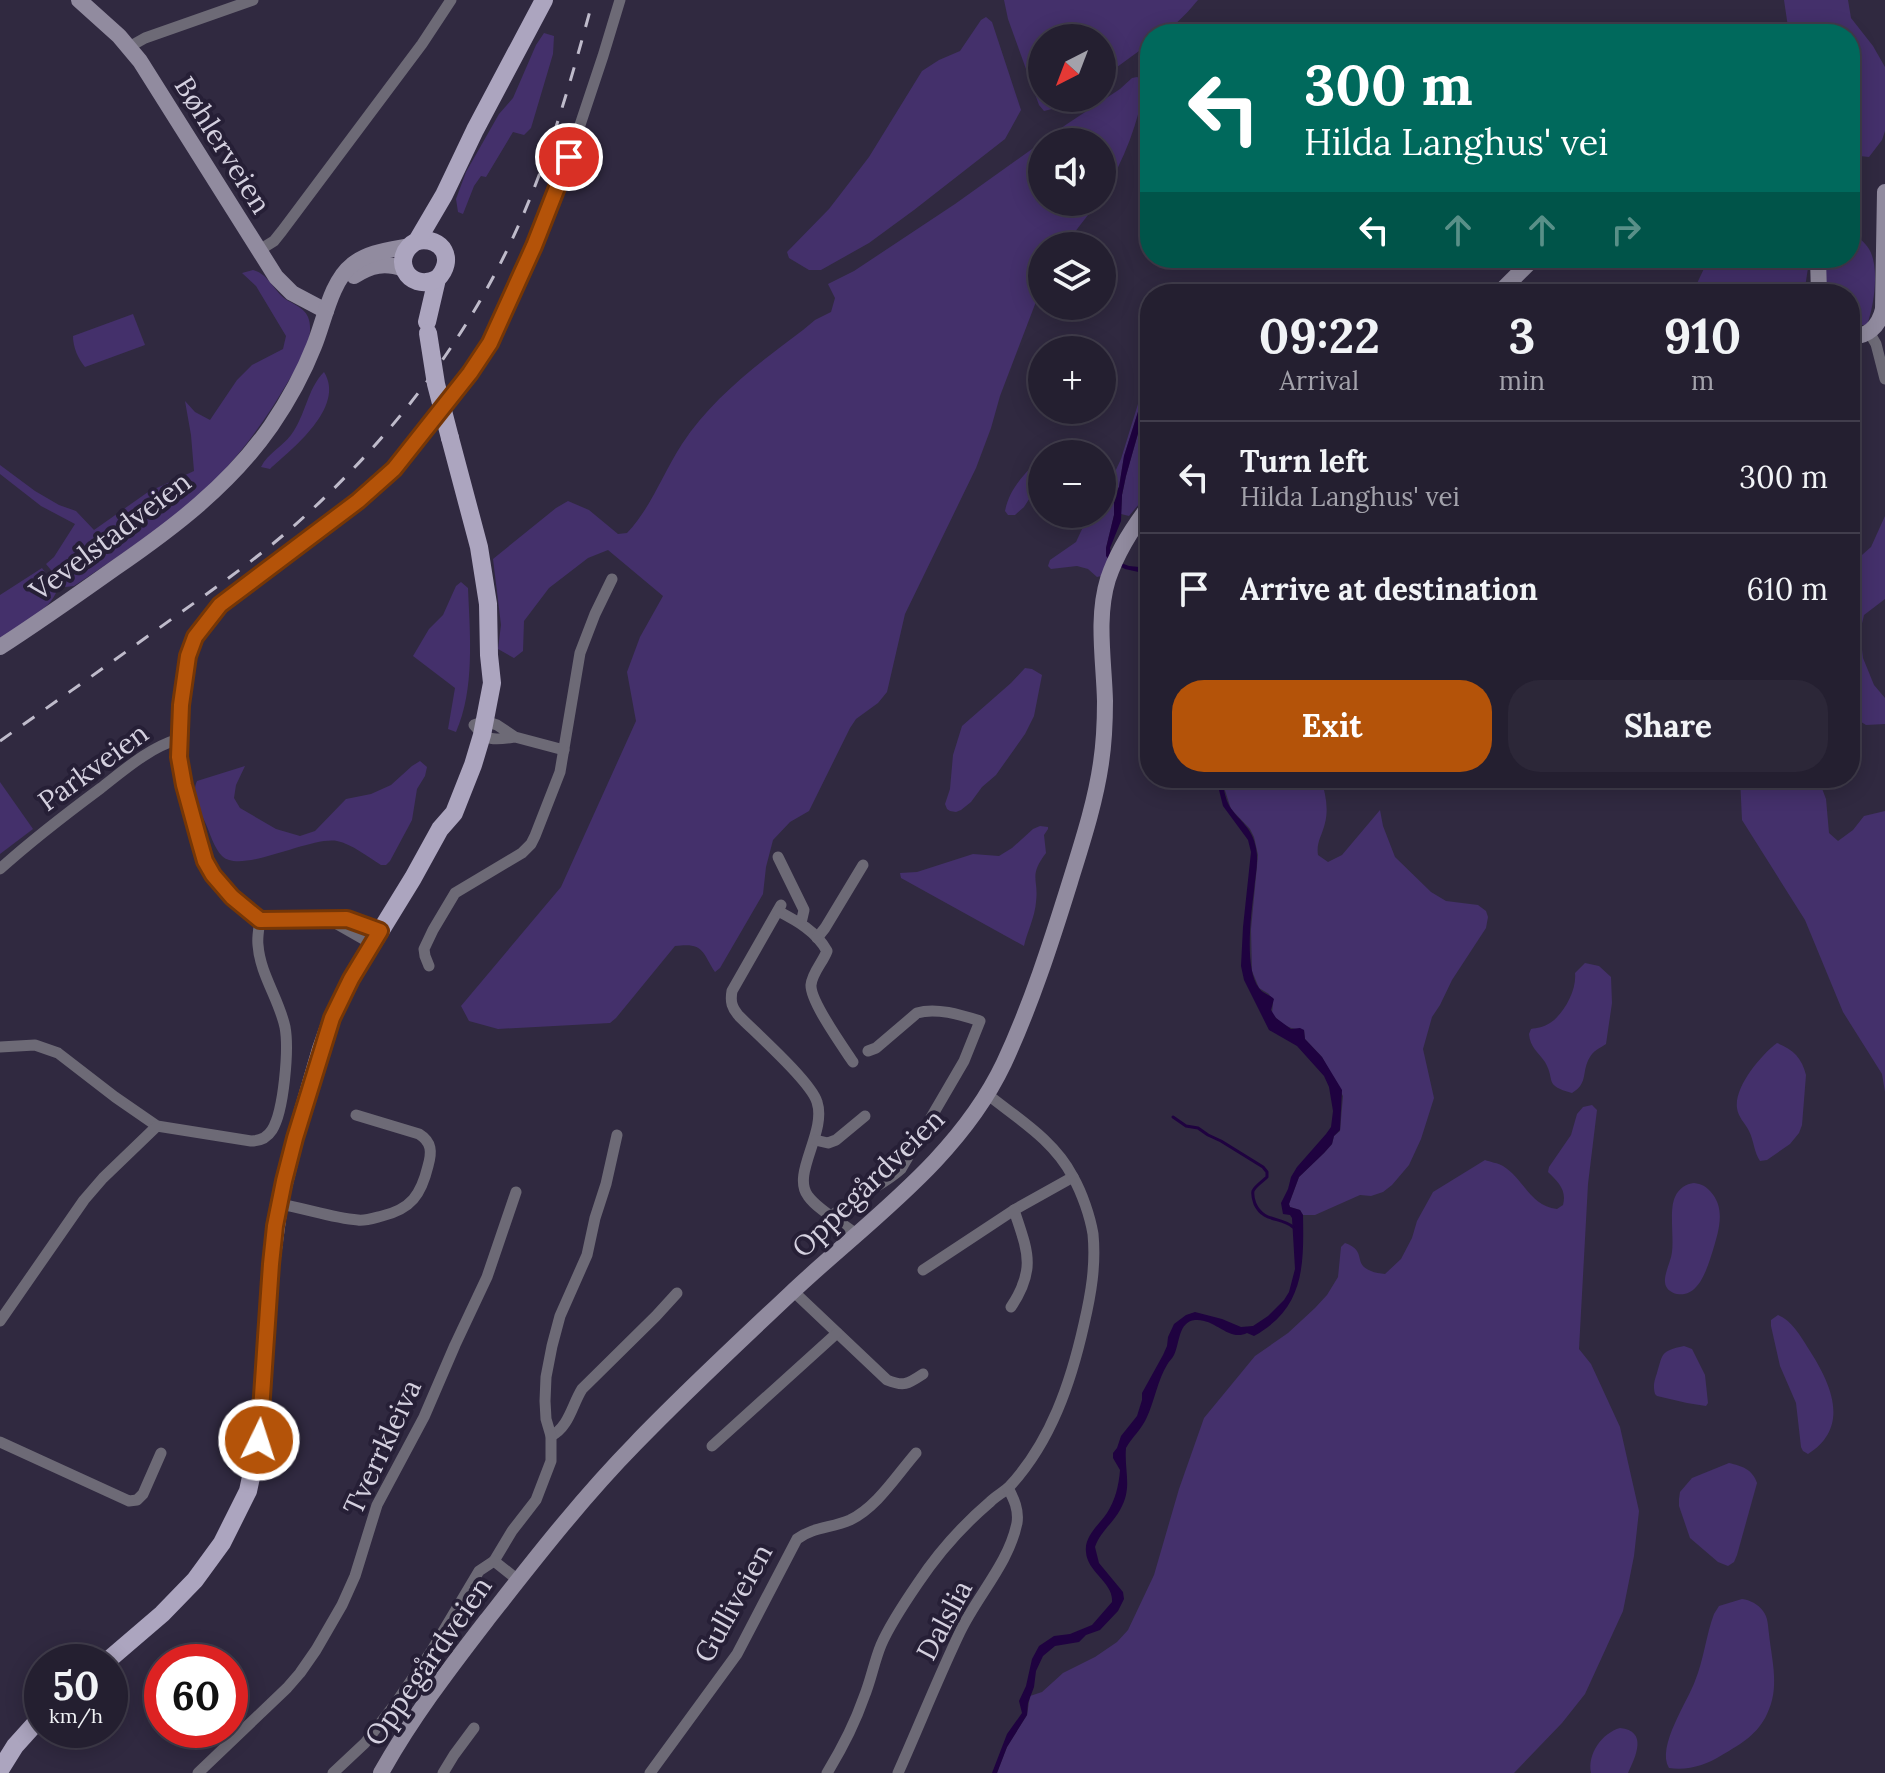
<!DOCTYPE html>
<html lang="en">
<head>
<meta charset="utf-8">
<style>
	body { margin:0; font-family:Lora,serif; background:#2c2738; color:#f1f3f6; height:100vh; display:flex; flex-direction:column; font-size:30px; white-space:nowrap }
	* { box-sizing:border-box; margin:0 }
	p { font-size:26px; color:#a3a2ab }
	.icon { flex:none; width:44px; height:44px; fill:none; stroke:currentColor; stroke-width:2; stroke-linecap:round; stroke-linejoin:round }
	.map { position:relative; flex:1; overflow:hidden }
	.sheet { position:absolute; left:1140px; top:284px; width:720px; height:504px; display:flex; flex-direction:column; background:#241f30; border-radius:32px; box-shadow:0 4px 20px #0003,0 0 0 2px #413d4c }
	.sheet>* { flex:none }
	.banner { position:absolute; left:1140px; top:24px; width:720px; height:244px; border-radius:32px; box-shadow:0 4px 20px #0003,0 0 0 2px #413d4c; background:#00695c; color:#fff; overflow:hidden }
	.needle { width:52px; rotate:222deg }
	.fabs { position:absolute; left:1028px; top:24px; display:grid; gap:16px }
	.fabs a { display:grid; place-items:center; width:88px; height:88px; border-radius:50%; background:#241f30; box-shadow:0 4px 20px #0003,0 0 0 2px #413d4c; font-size:40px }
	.speed { position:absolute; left:24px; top:1644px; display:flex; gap:16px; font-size:40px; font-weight:700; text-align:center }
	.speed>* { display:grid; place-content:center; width:104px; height:104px; border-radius:50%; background:#241f30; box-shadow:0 4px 20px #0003,0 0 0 2px #413d4c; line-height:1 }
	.speed small { font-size:20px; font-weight:400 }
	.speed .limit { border:12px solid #d22; background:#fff; color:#111 }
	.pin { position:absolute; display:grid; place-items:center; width:68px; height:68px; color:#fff; margin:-34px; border:4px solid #fff; border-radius:50%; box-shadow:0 2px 8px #0007 }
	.me { position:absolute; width:88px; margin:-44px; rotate:4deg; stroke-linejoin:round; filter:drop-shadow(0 0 6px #0008) }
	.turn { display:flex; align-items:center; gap:28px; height:168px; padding:0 32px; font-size:36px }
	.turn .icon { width:104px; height:104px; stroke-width:2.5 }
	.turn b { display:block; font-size:56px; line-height:68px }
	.lanes { display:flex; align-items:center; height:76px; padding:0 32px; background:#0003; justify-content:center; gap:40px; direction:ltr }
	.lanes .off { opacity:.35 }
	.eta { display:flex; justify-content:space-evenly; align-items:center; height:136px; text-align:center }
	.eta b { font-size:48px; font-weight:700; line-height:56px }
	.cta { display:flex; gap:16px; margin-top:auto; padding:16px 32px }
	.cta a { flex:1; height:92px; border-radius:32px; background:#b45309; color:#fff; font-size:32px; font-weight:700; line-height:92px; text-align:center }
	.cta a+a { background:#2c2738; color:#f1f3f6 }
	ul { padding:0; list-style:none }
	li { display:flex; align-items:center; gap:24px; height:112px; padding:0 32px; border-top:2px solid #413d4c }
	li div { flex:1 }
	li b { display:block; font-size:30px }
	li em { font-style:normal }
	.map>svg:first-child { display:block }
	.green { fill:#44306b }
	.water { fill:#1f0240 }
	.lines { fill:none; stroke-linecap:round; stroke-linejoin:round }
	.stream { stroke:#1f0240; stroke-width:3 }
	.street { stroke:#6d6a76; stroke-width:11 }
	.secondary { stroke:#918b9f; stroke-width:16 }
	.primary { stroke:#aca5bf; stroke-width:18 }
	.rail { stroke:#bfbbcb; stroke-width:3; stroke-dasharray:14 14; stroke-linecap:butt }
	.primary-bridge { stroke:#aca5bf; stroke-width:18 }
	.route-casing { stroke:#753606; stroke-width:20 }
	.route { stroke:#b45309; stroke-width:14 }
	.labels { text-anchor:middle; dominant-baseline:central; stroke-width:8; stroke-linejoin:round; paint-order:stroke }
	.street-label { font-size:28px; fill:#d4d0df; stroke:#261f36 }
</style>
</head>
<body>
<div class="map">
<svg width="1885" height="1773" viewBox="0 0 1885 1773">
	<rect width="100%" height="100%" fill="#302940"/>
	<g class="green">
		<path d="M1004 0H1198C1185 15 1170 34 1150 34V43L1102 78V38H1042V98H1073L1060 107 1044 111 1039 105 1008 19Z"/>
		<polygon points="1784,0 1848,0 1851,18 1873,46 1885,67 1885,131 1882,140 1869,157 1850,155 1850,34 1789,34"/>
		<polygon points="986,17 992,22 1021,110 1005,139 914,210 869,243 821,270 809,270 789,258 787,252 829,209 869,157 922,71 939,60 960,51 981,20"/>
		<polygon points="544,33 554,36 553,54 531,128 524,135 513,132 486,177 481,176 474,186 463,214 458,212 456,199 466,172 499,114 513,98 536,45"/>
		<path d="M1137 77 1146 81C1138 122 1125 160 1102 196V142H1042V202H1098L1064 246H1042V286L1000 396 991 428 976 468 905 614 887 692 878 703 856 719 850 728 809 811 790 822 773 840 766 867 763 894 720 968 715 972C702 952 704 942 675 946L616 1018 610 1023 498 1029 469 1021 461 1006 561 887 636 721 627 672 640 637 663 596 608 550 588 558 549 588 524 621 523 651 514 658 498 649 501 625 493 559 556 508 568 501 589 510 618 534 627 533C651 508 663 473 682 444 713 397 759 363 803 330L815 320 831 312 835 298 828 284 854 271 955 204 1067 124 1120 89 1132 78Z"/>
		<path d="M1850 231C1856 236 1865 242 1869 249 1880 267 1874 306 1867 325H1853L1850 322V294H1834L1826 284V258H1850Z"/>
		<polygon points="1709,258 1808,258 1808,268 1804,294 1692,294"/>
		<path d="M253 270C268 274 273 289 284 298 292 304 304 307 308 317 316 337 299 364 289 380 263 425 230 470 189 504 153 534 113 560 74 586L65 587 46 564 54 557 75 524 41 506 0 474V465L35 491 59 505 76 511 94 530 148 492 194 471 191 435 185 401 195 412 210 420 237 380 252 365 283 349 286 336 256 286 242 273Z"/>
		<path d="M133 314 145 345 85 367C78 359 73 347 73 336Z"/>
		<polygon points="1150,365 1150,374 1124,456 1119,487 1114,496 1114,515 1106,548 1110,561 1101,576 1097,577 1088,569 1077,566 1051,569 1048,566 1050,560 1076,542 1089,514 1102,514 1102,491 1114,474 1121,459"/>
		<path d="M324 372C346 407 292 449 270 469L261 467C268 453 282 447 291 435 306 415 307 389 324 372Z"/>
		<path d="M1150 391C1150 416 1126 465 1150 482V491L1129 516 1121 514 1122 495 1126 476Z"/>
		<path d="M1042 457V479L1024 507 1015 515H1008L1005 511C1010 487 1023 477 1038 459Z"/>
		<polygon points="1885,516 1885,599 1864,615 1860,632 1863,658 1874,685 1885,698 1885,724 1866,725 1850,715 1850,562 1853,563 1871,547"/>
		<path d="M42 568 57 590C52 609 16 628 0 639V595Z"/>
		<path d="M461 582 468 588C470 635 475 689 456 732L448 729 455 688 413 656 429 629 443 615 456 586Z"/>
		<polygon points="1025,668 1032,669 1042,675 1034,716 1025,734 996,775 982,787 971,802 961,810 956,812 950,811 947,809 945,804 950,789 953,755 962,726 1011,683"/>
		<path d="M420 761 427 767 425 776 417 789 412 820 390 861 386 865H381C368 857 352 844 337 841 310 836 241 875 222 856 214 848 210 833 205 822 200 811 191 793 197 781L245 766 236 785 234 798 240 808 276 829 300 836 315 831 346 799 371 794 391 785 412 766Z"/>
		<path d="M1221 778H1321C1325 793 1329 807 1325 823 1322 836 1316 842 1318 855L1328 862 1342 855 1380 810 1383 826 1395 857 1431 892 1446 901 1478 905 1486 911 1488 917 1486 928 1452 980 1440 1005 1432 1017 1423 1049 1434 1098 1421 1139 1409 1165 1392 1185 1383 1192 1371 1196 1360 1195 1315 1215H1303L1300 1210 1290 1207 1289 1204 1299 1177 1324 1153 1332 1144 1334 1136 1340 1131 1343 1096 1322 1057 1305 1039 1304 1030C1289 1029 1281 1025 1272 1013L1273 1003 1269 994 1259 988 1252 971 1251 929 1258 855 1254 837 1250 829 1231 809Z"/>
		<polygon points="1740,778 1818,778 1826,799 1829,833 1838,841 1853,830 1864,816 1885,811 1885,1092 1882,1074 1843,1012 1805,920 1742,820"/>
		<polygon points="0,782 33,829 0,854"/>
		<path d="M1040 826 1048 827V829L1044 835 1046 853C1028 877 1039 878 1036 902 1035 917 1027 932 1024 946L901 878 900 873 917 872 973 854 999 856 1012 848 1033 829Z"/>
		<path d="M1585 963 1599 966 1611 977 1612 1003 1606 1044C1600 1048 1593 1051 1590 1057 1581 1071 1589 1083 1572 1093 1543 1085 1556 1081 1545 1062 1538 1052 1530 1047 1529 1034L1531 1029C1537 1028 1544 1027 1550 1023 1564 1014 1577 990 1575 973Z"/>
		<path d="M1777 1043C1793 1049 1802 1058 1806 1075L1802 1125 1799 1133 1790 1144 1767 1160 1760 1161C1754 1152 1754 1141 1749 1131 1745 1123 1738 1117 1737 1108 1734 1087 1761 1055 1777 1043Z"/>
		<path d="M1592 1105 1597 1110 1588 1184 1579 1349 1591 1364 1620 1427 1639 1511 1634 1556 1623 1611 1585 1694 1562 1723 1514 1773H997L1007 1747 1027 1715 1030 1696 1042 1692 1063 1673 1095 1657 1117 1642 1128 1630 1154 1575 1179 1489 1204 1418 1255 1356 1288 1333 1315 1308 1327 1295 1338 1277 1341 1247 1345 1243C1368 1251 1352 1264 1371 1271 1375 1273 1380 1273 1385 1274L1401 1259 1412 1238 1417 1221 1433 1192 1485 1160C1490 1162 1498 1163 1503 1166 1524 1179 1530 1206 1557 1209L1563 1205C1567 1190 1558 1182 1548 1172L1549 1167 1571 1135 1577 1114 1583 1107Z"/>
		<path d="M1694 1183C1702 1184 1705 1186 1710 1191 1726 1208 1719 1230 1713 1250 1708 1265 1700 1298 1677 1294 1671 1293 1665 1288 1665 1282 1664 1274 1671 1261 1672 1252 1674 1236 1669 1210 1675 1197 1679 1188 1686 1184 1694 1183Z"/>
		<path d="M1778 1315C1792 1321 1800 1335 1808 1348 1830 1382 1852 1426 1808 1454L1803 1451 1801 1447 1796 1403 1780 1366 1771 1326V1320Z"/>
		<path d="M1684 1346 1692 1349 1705 1375 1708 1403 1706 1406 1687 1403 1657 1396 1655 1394C1653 1385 1654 1382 1657 1373 1663 1354 1660 1351 1684 1346Z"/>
		<path d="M1729 1463C1742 1466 1752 1469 1757 1483L1737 1555 1734 1562 1728 1566 1718 1562 1690 1538 1679 1506V1499L1680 1492 1692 1478Z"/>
		<path d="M1742 1599C1750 1600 1758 1604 1763 1611 1768 1617 1768 1626 1769 1634 1772 1662 1780 1688 1767 1714 1758 1734 1741 1744 1722 1755 1706 1765 1688 1771 1669 1768 1656 1747 1688 1701 1695 1681 1704 1659 1706 1635 1714 1614L1719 1606Z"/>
		<path d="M1620 1728C1648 1731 1636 1756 1628 1773H1591C1587 1754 1602 1733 1620 1728Z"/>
	</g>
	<g class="water">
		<polygon points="1150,374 1150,391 1126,476 1122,495 1121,521 1110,548 1111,554 1121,563 1129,566 1150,568 1150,572 1143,573 1125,569 1110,561 1106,556 1106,548 1114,515 1114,496 1119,487 1124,456"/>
		<path d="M1216 778H1221C1224 788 1225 799 1230 807 1241 823 1252 827 1256 848 1259 862 1255 877 1254 891 1251 914 1244 969 1259 988 1263 994 1269 994 1274 999L1271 1010 1276 1018 1291 1029 1300 1028 1304 1030 1305 1039 1322 1057 1342 1090 1340 1130 1334 1136 1332 1144 1324 1153 1299 1177 1289 1204 1290 1207 1300 1210 1303 1215C1304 1267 1304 1308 1254 1336L1247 1333C1229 1342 1215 1318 1195 1320 1178 1322 1180 1343 1174 1355 1172 1359 1169 1361 1167 1365 1158 1379 1154 1402 1147 1417 1142 1429 1132 1437 1126 1448 1124 1471 1133 1488 1120 1510 1113 1523 1100 1532 1095 1547L1099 1563 1123 1592 1124 1599 1118 1611 1100 1630 1086 1635 1079 1642 1055 1646 1043 1656 1036 1671 1034 1687 1028 1703 1027 1715 1007 1747 997 1773H992L1007 1734 1022 1713 1019 1701 1026 1686 1032 1659 1039 1646 1054 1636 1070 1634 1092 1625 1112 1602C1114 1583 1087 1572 1086 1552 1084 1536 1099 1525 1107 1513 1115 1501 1119 1485 1120 1470L1113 1458V1453L1117 1448 1121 1436 1137 1416 1142 1400V1393L1163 1355 1167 1346 1168 1337 1174 1324 1186 1315 1195 1312 1222 1319 1241 1327 1253 1326 1268 1316 1284 1300 1289 1292 1295 1269 1292 1218 1290 1215 1283 1214 1281 1203 1288 1189 1291 1177 1297 1167 1326 1134 1331 1127 1333 1111 1329 1087 1324 1076 1297 1046 1269 1030 1244 980 1241 966 1243 927 1251 852 1248 840 1223 806Z"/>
	</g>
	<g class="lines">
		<path class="stream" d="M1173 1117 1186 1126 1198 1128 1208 1135 1221 1141 1263 1167 1267 1172V1177C1263 1181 1255 1186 1253 1191 1252 1196 1254 1201 1255 1204 1264 1223 1280 1216 1293 1227"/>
		<g class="street">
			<polyline points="129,47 145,38 253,0"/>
			<polyline points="258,251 274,241 282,231 422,44 451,0"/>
			<polyline points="1869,332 1876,344 1885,379"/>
			<path d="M515 737C495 740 487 742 474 725L485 721 497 725 515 737 564 750"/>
			<polyline points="778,857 804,910 801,923"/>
			<path d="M0 869C32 840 66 814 101 788 124 770 150 747 179 739"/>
			<path d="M781 905 732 991C730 1002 732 1008 739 1016 757 1034 811 1082 817 1102 827 1132 791 1174 808 1196 818 1210 842 1223 856 1234"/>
			<path d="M778 911C797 921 816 931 827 951 823 962 812 973 811 985 810 1001 843 1047 853 1062"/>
			<polyline points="330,920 372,944"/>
			<polyline points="380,931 360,922 347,919 260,920 232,897 213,875 205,861 199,840 184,785 179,757 181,705 188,656 195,637 220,605 358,501 394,469 470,373 490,343 534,246 561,182 603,56 620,0"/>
			<polyline points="817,938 825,928 863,865"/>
			<polyline points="429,966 425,956 424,949 433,930 455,893 522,853 531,844 535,836 560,772 580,653 595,614 612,579"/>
			<path d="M0 1047 35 1045 58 1053 115 1097 157 1126 251 1141C260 1141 267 1138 272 1130 284 1111 289 1049 285 1027 279 999 260 974 258 945 257 937 259 928 260 920"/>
			<polyline points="815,1140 828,1143 836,1140 865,1116"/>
			<path d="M279 1204C305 1208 331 1218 358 1220 365 1221 374 1218 382 1216 411 1209 421 1195 428 1166 432 1152 432 1142 419 1134L356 1115"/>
			<path d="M832 1216C853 1197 880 1188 901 1169L964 1061 980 1021C961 1015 936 1007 917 1013L876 1048 868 1051"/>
			<polyline points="923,1270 1014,1210 1073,1177"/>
			<path d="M793 1291 887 1380C904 1387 908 1384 923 1374"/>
			<path d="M1011 1307C1037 1268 1027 1250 1014 1210"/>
			<polyline points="0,1321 84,1200 103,1178 157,1126"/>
			<path d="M551 1436C569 1427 572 1405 582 1389L656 1316 677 1293"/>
			<polyline points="0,1442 129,1501 137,1500 143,1494 161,1453"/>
			<polyline points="712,1446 837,1333"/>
			<polyline points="518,1580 494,1561 512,1531 536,1500 551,1461 551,1436 546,1419 545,1401 546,1377 552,1346 560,1316 587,1255 595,1218 606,1184 617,1135"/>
			<polyline points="198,1773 287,1688 300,1673 316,1650 342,1605 355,1576 377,1505 424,1417 455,1345 487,1277 516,1192"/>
			<polyline points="333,1773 365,1743 395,1704 432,1650 479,1571 494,1561"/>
			<polyline points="443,1773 454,1755 474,1728"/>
			<path d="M650 1773 737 1654 797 1539C813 1527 832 1528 850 1520 877 1507 896 1476 916 1453"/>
			<path d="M827 1773C841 1750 855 1723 864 1697 871 1680 874 1662 881 1645 890 1624 905 1602 918 1583 938 1553 963 1525 990 1502 996 1496 1004 1492 1009 1487 1051 1442 1071 1382 1084 1324 1091 1294 1096 1265 1093 1234 1090 1216 1082 1193 1073 1177 1054 1140 1018 1119 987 1094"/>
			<path d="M898 1773C919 1726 938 1678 960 1632 977 1596 1009 1563 1017 1523 1019 1510 1014 1499 1008 1488"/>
		</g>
		<g class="secondary">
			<polyline points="79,0 119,36 140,61 276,277 292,293 326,311"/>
			<polyline points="1818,258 1819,294"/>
			<path d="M354 276C371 265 385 262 404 269"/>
			<polyline points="1498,294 1534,258"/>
			<path d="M1850 337C1868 337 1879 326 1883 309L1885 192"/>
			<path d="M0 647C39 622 77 595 115 568 173 528 230 485 271 426 288 401 303 374 314 346 324 322 331 281 352 265 368 252 389 250 409 246"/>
			<path d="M381 1773C411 1719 449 1669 486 1621 534 1560 581 1499 635 1444 685 1392 738 1343 790 1294 866 1222 958 1160 1004 1063 1031 1005 1051 943 1070 882 1082 843 1095 804 1101 763 1104 743 1105 722 1105 701 1104 661 1096 618 1108 579 1117 552 1133 527 1150 505"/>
		</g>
		<g class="primary">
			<path d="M417 241C443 236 456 260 437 279L427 322"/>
			<path d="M437 279C407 293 389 256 417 241L444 195 475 130 544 0"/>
			<polyline points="106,1662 162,1614 195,1580 222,1543 248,1491 259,1440 271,1264 279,1204 295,1138 321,1049 332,1018 351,979 413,878 440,829 454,813 473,765 482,735 492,683 489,655 488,604 479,547 450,438"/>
			<polyline points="0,1770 15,1746 42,1716"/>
		</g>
		<path class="rail" d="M0 741C58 700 115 660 173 618 218 586 265 553 306 515 390 438 460 348 509 246 547 167 570 84 593 0"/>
		<polyline class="primary-bridge" points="428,333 436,384 450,438"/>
	</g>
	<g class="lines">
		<g class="route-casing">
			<polyline id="route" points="259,1440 271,1264 275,1226 284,1181 295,1138 332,1018 351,979 380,931 347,919 260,920 232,897 213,875 205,861 199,840 184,785 179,757 181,705 188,656 195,637 220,605 358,501 394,469 470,373 490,343 534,246 569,157"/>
		</g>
		<use href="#route" class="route"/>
	</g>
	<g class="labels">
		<g class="street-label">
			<text transform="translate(223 145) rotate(58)">Bøhlerveien</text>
			<text transform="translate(110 536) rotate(-37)">Vevelstadveien</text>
			<text transform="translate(93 767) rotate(-36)">Parkveien</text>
			<text transform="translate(868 1183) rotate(-44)">Oppegårdveien</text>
			<text transform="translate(382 1447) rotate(-65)">Tverrkleiva</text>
			<text transform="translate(733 1603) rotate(-61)">Gulliveien</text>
			<text transform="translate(944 1620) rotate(-62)">Dalslia</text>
			<text transform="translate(428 1661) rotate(-55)">Oppegårdveien</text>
		</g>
	</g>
</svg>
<div class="fabs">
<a><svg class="needle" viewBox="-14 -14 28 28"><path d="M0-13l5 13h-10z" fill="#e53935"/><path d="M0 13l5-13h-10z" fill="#a3a2ab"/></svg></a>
<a><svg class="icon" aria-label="sound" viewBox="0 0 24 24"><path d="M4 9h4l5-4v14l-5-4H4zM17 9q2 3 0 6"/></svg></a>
<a><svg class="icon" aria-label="layers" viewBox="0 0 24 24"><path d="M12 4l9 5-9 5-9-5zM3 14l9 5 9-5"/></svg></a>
<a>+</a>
<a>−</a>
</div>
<div class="speed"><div>50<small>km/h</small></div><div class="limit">60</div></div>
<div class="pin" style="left:569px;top:157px;background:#d93025"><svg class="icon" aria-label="arrive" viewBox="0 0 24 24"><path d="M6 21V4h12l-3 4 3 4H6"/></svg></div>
<svg class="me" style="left:259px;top:1440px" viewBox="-20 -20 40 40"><circle r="17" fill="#b45309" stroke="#fff" stroke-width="3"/><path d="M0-11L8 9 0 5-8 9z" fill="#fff"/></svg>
<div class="banner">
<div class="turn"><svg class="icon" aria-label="left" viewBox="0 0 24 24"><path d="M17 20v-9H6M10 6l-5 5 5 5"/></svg><div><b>300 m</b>Hilda Langhus' vei</div></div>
<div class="lanes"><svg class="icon" aria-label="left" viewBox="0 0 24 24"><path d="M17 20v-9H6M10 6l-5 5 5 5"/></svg><svg class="icon off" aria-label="ahead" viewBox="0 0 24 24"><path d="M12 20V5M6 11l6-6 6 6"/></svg><svg class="icon off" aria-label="ahead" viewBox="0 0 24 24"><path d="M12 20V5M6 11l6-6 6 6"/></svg><svg class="icon off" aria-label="right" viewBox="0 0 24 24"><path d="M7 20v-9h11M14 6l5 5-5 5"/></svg></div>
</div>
<section class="sheet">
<div class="eta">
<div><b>09:22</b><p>Arrival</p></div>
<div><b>3</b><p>min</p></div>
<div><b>910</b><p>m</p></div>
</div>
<ul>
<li><svg class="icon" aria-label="left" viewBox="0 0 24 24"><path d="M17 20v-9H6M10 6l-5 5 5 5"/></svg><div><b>Turn left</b><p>Hilda Langhus' vei</p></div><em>300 m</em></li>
<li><svg class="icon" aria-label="arrive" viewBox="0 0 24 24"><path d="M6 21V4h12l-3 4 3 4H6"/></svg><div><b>Arrive at destination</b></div><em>610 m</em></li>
</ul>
<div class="cta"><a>Exit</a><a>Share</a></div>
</section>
</div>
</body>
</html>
